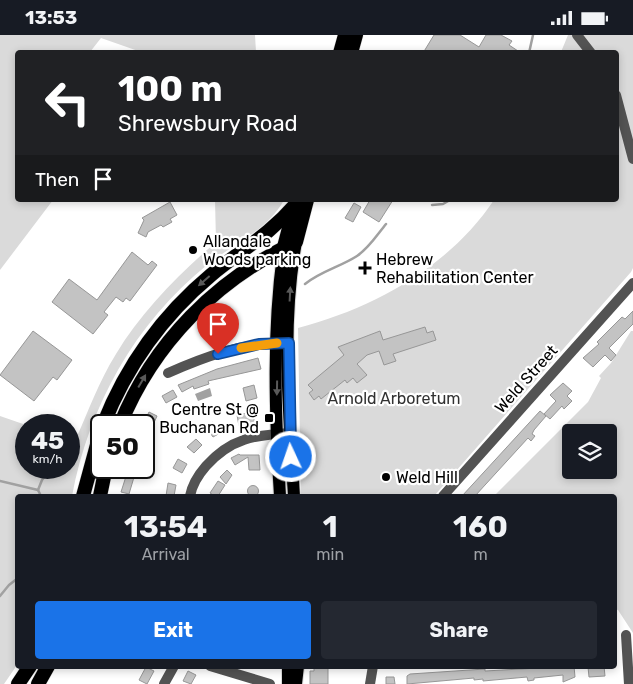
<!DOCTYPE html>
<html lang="en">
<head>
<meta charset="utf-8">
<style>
	body { margin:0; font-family:Rubik,sans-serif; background:#242831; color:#f1f3f6; height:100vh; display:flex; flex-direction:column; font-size:19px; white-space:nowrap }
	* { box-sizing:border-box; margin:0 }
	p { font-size:16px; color:#9ea1a6 }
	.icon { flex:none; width:28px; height:28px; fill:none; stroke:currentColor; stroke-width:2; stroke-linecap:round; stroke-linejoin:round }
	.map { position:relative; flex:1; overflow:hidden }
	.details { position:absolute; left:15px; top:459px; width:602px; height:175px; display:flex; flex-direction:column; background:#171b24; border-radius:5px; box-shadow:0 2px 8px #0003 }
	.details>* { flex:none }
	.hud { position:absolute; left:15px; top:15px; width:604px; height:152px; border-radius:5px; box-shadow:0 2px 8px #0003; background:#202124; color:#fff; overflow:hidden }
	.buttons { position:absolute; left:562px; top:389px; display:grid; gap:10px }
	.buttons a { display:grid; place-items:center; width:55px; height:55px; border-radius:5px; background:#171b24; box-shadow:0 2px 8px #0003; font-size:25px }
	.speed { position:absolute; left:15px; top:379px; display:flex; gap:10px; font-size:25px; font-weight:700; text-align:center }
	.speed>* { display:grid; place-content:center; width:65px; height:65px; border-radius:50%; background:#171b24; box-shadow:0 2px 8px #0003; line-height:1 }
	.speed small { font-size:12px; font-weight:400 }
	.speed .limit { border:2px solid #111; border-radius:8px; background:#fff; color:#111 }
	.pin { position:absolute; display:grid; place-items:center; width:42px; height:42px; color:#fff; margin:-51px -21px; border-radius:50% 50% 50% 0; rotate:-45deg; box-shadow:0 0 5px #0007 }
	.pin .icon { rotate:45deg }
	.me { position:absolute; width:55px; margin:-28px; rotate:357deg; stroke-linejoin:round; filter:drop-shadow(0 0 4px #0008) }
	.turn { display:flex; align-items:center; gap:18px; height:105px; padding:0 20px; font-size:22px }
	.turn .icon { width:65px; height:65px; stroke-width:2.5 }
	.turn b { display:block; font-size:35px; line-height:42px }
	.then { display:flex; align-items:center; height:48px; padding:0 20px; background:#0003; gap:10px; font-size:19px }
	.eta { display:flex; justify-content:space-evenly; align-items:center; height:85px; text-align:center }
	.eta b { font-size:30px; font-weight:700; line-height:35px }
	.action { display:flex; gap:10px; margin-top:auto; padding:10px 20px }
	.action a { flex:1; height:58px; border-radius:5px; background:#1a73e8; color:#fff; font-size:20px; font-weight:700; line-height:58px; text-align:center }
	.action a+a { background:#242831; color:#f1f3f6 }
	.status { display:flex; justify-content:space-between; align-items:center; height:35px; padding:0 25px; background:#171b24; direction:ltr }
	.status svg { height:14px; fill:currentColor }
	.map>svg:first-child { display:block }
	.green { fill:#dadada; fill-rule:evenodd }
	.water { fill:#a1a1a1 }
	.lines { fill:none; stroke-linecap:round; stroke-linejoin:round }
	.stream { stroke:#a1a1a1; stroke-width:2.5 }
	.building { fill:#c3c3c3; stroke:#979797 }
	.major-casing { stroke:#dbdbdb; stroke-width:14 }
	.highway-casing { stroke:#dbdbdb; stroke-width:15 }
	.minor { stroke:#535353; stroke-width:10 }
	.major { stroke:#000; stroke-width:12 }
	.highway { stroke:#000; stroke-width:14 }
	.oneway { fill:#595959 }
	.route-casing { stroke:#114b97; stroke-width:12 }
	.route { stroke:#1a73e8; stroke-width:9 }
	.slow { stroke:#f59e0b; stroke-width:9 }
	.poi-dot { fill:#000; stroke:#fff; stroke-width:2 }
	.labels { text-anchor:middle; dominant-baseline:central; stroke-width:4.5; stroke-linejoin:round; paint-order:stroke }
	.poi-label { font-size:16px; fill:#000; stroke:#fff; text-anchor:start }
	.street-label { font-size:16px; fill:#000; stroke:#fff }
	.park-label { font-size:16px; fill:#313131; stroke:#fff }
</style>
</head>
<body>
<div class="status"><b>13:53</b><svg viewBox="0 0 49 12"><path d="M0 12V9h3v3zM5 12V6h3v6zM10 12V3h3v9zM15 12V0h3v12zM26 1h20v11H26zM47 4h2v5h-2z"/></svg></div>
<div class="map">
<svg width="633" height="649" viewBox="0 0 633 649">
	<rect width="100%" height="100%" fill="#fff"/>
	<g class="green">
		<polygon points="0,0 255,0 256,17 141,17 101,3 90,17 18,18 18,165 53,165 0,235"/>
		<path d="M568 0H633V233L631 237 434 461H301L298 293C374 273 449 232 494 165H616V18L561 17Z"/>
		<path d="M215 165H284C267 196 233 209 207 230 135 288 89 371 72 461H18L17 630 4 649H0V381L26 390V432H69V405L75 406C88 377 99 346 116 319 141 277 179 239 216 207Z"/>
		<path d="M631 296H633V598L618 575 615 574V461H494L588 367 601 343 599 341 611 328ZM571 398H609V435H571Z"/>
	</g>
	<polygon class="water" points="210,353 212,361 198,366 195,359"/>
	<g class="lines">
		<g class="stream">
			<polyline points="529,18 533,0"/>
			<polyline points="432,170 443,169 450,165"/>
			<path d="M305 249C321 236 340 232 357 221 369 213 377 200 386 189"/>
			<polyline points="0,446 38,455"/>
			<polyline points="38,455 42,445 52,432"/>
			<polyline points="38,455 41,461"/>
			<polyline points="0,561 9,550 18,543"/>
		</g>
	</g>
	<g class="building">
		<polygon points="434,0 460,0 479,12 486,0 501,0 512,6 509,10 521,18 423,18"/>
		<polygon points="370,165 393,165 379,187 363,177"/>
		<polygon points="170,167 177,180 170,184 172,187 163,192 161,190 148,197 146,202 138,198 144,185 142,183"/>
		<polygon points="354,168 361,172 353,187 345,183"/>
		<polygon points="132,217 148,230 152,226 157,230 130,266 126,263 123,267 116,262 104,277 108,280 93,299 52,267 69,244 97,265"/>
		<polygon points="633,276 633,289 609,313 616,320 611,326 605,320 593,332 583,323 599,309 597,307 622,282 625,284"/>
		<polygon points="425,292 427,298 433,296 436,305 393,319 396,326 384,330 379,316 367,320 357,329 367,340 357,348 353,343 347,348 345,345 321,364 319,361 314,365 309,358 313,355 308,350 344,320 338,312 380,296 383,305"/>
		<polygon points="33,296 72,325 57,345 53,342 34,366 0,340"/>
		<polygon points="258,323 261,334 208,346 209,349 194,354 193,351 182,357 178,350 217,334"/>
		<polygon points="563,348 572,356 567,361 572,366 564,374 562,371 550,384 544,379 556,366 550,360"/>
		<polygon points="254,350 257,363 246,366 243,353"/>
		<polygon points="173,355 177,362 166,368 162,361"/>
		<polygon points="540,376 546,381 534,395 532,399 535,401 531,406 528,403 475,461 462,461"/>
		<polygon points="149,377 157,381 144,410 143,390"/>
		<polygon points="252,377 255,388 239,391 237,380"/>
		<polygon points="213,387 220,398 213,402 206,392"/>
		<polygon points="196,404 202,410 194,418 187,412"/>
		<polygon points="239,419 240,420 259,420 260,435 249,435 248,422 235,430 231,423"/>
		<polygon points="178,424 187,429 182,438 173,433"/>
		<polygon points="129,432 137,432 129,459 121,457"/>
		<polygon points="227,435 232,440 226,449 220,442"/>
		<polygon points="218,446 225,450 218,461 215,461 210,458"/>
		<polygon points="168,448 176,450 174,461 166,461"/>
		<circle cx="253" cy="456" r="5.5"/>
		<polygon points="314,631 328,631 328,649 310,649 310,636 314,636"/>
		<polygon points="574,631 575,642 563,647 563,640 534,643 534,645 528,646 527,642 483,646 483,644 474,645 474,643 407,649 407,641 410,639 485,634 485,636"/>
		<polygon points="604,631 605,641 589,642 588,632"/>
		<polygon points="146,632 154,636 147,649 139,645"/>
		<polygon points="188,636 196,640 191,649 183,646"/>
		<polygon points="386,642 394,642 395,649 386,649"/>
	</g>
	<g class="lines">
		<g class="major-casing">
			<g id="major">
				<path d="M280 461C275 379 272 294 284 212"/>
				<path d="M294 461C289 378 281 290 296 207"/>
				<polyline points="288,631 288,649"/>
				<polyline points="296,649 298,631"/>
			</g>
		</g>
		<g class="highway-casing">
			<g id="highway">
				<polyline points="340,18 345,0"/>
				<polyline points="351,18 356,0"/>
				<polyline points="284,212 294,174"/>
				<path d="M103 390C126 332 163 280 211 240 241 215 268 201 295 170"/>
				<path d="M120 390C153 308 217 244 296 207L307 165"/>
				<polyline points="83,461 101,395"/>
				<polyline points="100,461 106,432"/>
				<polyline points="18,649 30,631"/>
				<polyline points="38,649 48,631"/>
			</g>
		</g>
		<g class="minor">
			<polyline points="577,0 591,18"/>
			<polyline points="616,60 633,124"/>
			<path d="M168 338C204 322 242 308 282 308"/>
			<path d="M190 461C192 450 199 439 206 431 231 403 255 400 290 398"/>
			<polyline points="443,461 633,248"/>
			<polyline points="626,600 629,649"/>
			<polyline points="210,631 270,649"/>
			<polyline points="164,649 174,631"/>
			<polyline points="370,649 373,631"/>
		</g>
		<use href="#major" class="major"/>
		<use href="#highway" class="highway"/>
	</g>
	<defs><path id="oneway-solid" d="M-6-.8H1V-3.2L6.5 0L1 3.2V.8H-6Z" transform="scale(1.25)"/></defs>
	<g class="oneway">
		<use href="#oneway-solid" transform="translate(204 246) rotate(139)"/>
		<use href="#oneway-solid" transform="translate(290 259) rotate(-87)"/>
		<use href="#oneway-solid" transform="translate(142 346) rotate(-60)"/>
		<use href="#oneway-solid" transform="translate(277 353) rotate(91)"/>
	</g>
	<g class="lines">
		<g class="route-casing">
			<polyline id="route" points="218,319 259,309 289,308 291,422"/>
		</g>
		<use href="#route" class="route"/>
		<polyline class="slow" points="241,313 277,308"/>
	</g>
	<g class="poi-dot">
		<circle cx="193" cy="215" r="5"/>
		<path d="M362.5 225.5h5v5h5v5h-5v5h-5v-5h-5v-5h5z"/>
		<rect x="264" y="378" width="10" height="10" rx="2.5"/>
		<circle cx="386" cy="442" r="5"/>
	</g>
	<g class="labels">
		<g class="poi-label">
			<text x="203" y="206">Allandale<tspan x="203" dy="18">Woods parking</tspan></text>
			<text x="376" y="224">Hebrew<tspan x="376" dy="18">Rehabilitation Center</tspan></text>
			<text x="259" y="374" text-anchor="end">Centre St @<tspan x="259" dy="18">Buchanan Rd</tspan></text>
			<text x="396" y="442">Weld Hill</text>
		</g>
		<g class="street-label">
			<text transform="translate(526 344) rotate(-48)">Weld Street</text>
		</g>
		<g class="park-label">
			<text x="394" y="363">Arnold Arboretum</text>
		</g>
	</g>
</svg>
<div class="buttons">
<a><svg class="icon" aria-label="layers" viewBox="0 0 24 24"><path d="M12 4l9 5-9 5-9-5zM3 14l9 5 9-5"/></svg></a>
</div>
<div class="speed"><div>45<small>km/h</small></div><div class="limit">50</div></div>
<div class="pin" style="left:218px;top:319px;background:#d93025"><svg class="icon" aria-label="arrive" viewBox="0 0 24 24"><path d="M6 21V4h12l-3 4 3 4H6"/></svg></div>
<svg class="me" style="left:291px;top:422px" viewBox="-20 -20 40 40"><circle r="17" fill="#1a73e8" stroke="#fff" stroke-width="3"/><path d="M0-11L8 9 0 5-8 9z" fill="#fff"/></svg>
<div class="hud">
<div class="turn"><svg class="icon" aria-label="left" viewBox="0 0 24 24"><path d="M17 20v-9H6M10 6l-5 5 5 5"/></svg><div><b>100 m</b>Shrewsbury Road</div></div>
<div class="then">Then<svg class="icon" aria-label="arrive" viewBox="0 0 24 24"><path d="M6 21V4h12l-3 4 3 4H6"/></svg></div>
</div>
<section class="details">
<div class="eta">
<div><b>13:54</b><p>Arrival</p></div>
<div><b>1</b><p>min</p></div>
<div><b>160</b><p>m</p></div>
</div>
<div class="action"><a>Exit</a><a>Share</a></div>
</section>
</div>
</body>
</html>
